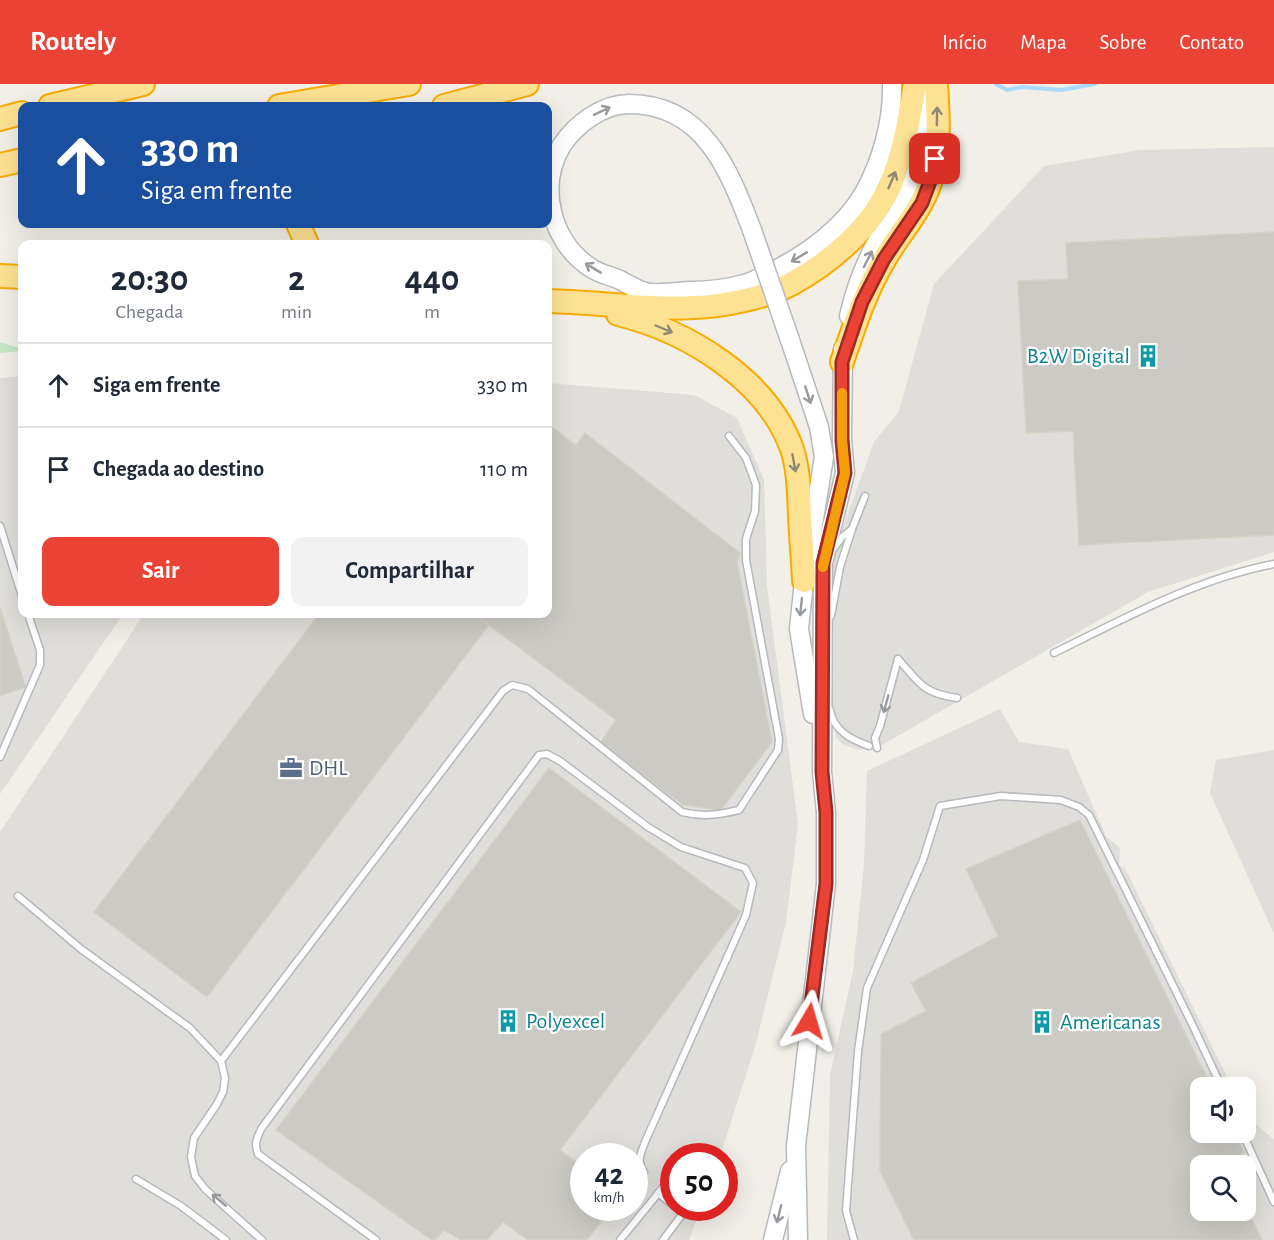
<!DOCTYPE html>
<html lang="pt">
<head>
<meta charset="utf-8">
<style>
	body { margin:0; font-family:"Alegreya Sans",sans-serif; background:#f2f2f3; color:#1f2937; height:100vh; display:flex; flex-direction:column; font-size:22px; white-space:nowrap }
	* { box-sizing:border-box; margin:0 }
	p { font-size:20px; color:#747a83 }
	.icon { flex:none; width:33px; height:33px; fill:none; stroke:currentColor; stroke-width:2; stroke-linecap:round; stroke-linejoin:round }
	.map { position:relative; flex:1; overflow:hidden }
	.drawer { position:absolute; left:18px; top:156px; width:534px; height:378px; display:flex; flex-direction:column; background:#fff; border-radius:12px; box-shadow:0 6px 24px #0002 }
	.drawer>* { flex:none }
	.top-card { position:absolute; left:18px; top:18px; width:534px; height:126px; border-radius:12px; box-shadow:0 6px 24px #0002; background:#1a4fa0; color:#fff; overflow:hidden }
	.fabs { position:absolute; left:1190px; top:993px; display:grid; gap:12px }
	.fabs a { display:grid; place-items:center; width:66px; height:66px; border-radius:12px; background:#fff; box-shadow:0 6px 24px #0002; font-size:30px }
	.speed { position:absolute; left:570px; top:1059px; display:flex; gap:12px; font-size:30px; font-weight:700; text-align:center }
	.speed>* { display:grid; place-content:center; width:78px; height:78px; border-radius:50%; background:#fff; box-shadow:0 6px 24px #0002; line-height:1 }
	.speed small { font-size:15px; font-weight:400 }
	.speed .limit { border:9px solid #d22; background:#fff; color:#111 }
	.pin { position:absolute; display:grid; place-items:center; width:51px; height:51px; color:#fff; margin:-26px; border-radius:12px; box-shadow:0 3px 9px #0006 }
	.me { position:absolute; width:66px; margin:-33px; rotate:7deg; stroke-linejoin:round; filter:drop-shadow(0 0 4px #0008) }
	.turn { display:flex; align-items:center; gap:21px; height:126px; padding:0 24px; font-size:27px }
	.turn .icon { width:78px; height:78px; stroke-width:2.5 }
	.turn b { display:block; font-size:42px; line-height:51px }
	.eta { display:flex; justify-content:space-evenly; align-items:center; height:102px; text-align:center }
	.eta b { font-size:36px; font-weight:600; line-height:42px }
	.button { display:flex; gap:12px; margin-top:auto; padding:12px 24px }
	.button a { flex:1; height:69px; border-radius:12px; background:#ea4335; color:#fff; font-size:24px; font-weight:600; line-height:69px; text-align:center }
	.button a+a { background:#f2f2f3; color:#1f2937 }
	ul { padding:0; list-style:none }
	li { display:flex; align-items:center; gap:18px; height:84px; padding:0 24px; border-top:2px solid #e0e1e3 }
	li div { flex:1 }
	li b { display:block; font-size:22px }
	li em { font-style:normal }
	header { display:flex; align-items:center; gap:36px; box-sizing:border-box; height:84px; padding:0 30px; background:#ea4335; color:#fff }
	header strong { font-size:28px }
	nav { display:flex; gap:33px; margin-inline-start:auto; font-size:21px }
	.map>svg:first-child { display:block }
	.industrial { fill:#e0deda; fill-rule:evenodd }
	.green { fill:#c5e8c5 }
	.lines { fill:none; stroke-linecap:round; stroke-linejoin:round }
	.stream { stroke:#aadaff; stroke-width:4 }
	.building { fill:#cccac5; stroke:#d6d1c6; stroke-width:1.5 }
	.service-casing { stroke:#b5b8bc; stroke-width:9 }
	.secondary-casing { stroke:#b6babf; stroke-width:21 }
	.motorway-casing { stroke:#f9ab00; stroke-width:26 }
	.service { stroke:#fff; stroke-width:6 }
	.secondary { stroke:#fff; stroke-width:18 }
	.motorway { stroke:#fde293; stroke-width:22 }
	.secondary-bridge-casing { stroke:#b6babf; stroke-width:21; stroke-linecap:butt }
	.secondary-bridge { stroke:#fff; stroke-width:18 }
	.oneway { stroke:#979a9d }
	.oneway2 { stroke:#8e8975 }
	.route-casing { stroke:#982c22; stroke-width:15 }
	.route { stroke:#ea4335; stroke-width:10 }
	.slow { stroke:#f59e0b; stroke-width:10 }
	.labels { text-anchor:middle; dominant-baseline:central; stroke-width:4.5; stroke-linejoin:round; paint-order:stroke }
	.culture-label { font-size:22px; fill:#0d838f; stroke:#fff; text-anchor:start }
	.service-label { font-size:22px; fill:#4e5e75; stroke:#fff; text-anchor:start }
</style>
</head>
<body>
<header>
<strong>Routely</strong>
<nav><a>Início</a><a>Mapa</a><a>Sobre</a><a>Contato</a></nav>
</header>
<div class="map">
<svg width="1274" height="1156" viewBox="0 0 1274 1156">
	<rect width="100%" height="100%" fill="#f1efe8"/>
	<g class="industrial">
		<polygon points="1274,63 1274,468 1148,508 877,664 859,666 842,660 836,653 820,568 827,487 874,358 899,327 934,200 1044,82 1140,66"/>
		<polygon points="22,292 22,530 123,530 0,710 0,294"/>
		<path d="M548 299 694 311 737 334 764 396 767 502 798 740 786 838 755 963 720 1072H674V1124H701L689 1156H0V748L144 530H548ZM584 1072H634V1124H584Z"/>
		<path d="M1000 625 1019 658 1068 665 1106 752 1120 764 1119 781 1125 784 1232 1003 1200 1004V1048H1245V1029L1268 1051 1274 1055V1156H827L830 991 853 887 864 780 867 687ZM1200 1082H1245V1126H1200Z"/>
		<polygon points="1274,666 1274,850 1210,709 1216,676"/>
	</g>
	<polygon class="green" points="0,258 22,265 22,267 0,269"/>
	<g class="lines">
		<polyline class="stream" points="996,0 1007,6 1022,3 1061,6 1095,0"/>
	</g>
	<g class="building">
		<polygon points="1274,148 1274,451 1079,461 1073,347 1026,349 1018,197 1068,195 1066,159"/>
		<polygon points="548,340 576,361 585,349 740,469 737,478 772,658 721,726 683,721 600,659 616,636 474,530 548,530"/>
		<polygon points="0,524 26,603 0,612"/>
		<polygon points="319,530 474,530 489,541 207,913 94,828"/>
		<polygon points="549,684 741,828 560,1066 584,1084 584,1124 612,1124 587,1156 528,1156 503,1138 487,1156 461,1156 444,1146 435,1156 432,1156 276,1046"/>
		<polygon points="1080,736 1212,1004 1200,1004 1200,1048 1234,1048 1244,1068 1227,1080 1227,1082 1200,1082 1200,1126 1245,1126 1245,1120 1262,1156 914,1156 880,1087 881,950 926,927 911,899 998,852 966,785"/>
	</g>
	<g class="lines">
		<g class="service-casing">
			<g id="service">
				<polyline points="0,442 22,512"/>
				<polyline points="834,464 842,453 852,445 865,412"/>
				<polyline points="831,532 840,483 852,445"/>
				<path d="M1054 569C1125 534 1196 495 1274 480"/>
				<path d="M898 575C920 599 922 609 957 614"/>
				<path d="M830 626C834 647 850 655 869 662"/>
				<polyline points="877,664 875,654 880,642 898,575"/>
				<polyline points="0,673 40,581 40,566 28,530"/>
				<polyline points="18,812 81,865 190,944 221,977 225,994 223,1008 217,1020 194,1054 191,1073 195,1092 205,1105 262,1156"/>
				<path d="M221 977 503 607 512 601 528 605 682 728C702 733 718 731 739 726L778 666 779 655 746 476V455L755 427 756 401 746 374 729 352"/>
				<polyline points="1242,1048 1274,1118"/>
				<polyline points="136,1095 181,1122 226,1156"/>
				<polyline points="658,1109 674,1122"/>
				<path d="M376 1156 258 1070C254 1060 257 1054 261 1045L539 671 547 670 560 677 648 743 681 763 745 784 753 799 746 831 645 1058C641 1069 636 1078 644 1088"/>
				<polyline points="620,1156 674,1090"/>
				<polyline points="663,1156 687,1124"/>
				<polyline points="854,1156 846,1127 858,967 867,904 923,776 940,722 1001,712 1061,716 1079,723 1089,731 1193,942 1222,1004"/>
			</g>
		</g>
		<g class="secondary-casing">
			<g id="secondary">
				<path d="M752 146C729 86 704 20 629 20 603 20 576 40 562 61 537 102 551 158 591 184 600 190 611 192 620 196 628 200 637 206 645 208 658 211 677 208 690 207 708 207 726 205 744 200 753 198 761 193 769 189 805 172 844 144 864 109 882 77 893 36 892 0"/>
				<path d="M849 232C855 206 864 181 877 158 890 135 905 113 914 88 923 61 923 32 919 5"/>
				<polyline points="790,256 819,343 824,373 804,497 799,545 813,630"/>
				<polyline points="773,1156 790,1087"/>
				<polyline points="798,1156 796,1062 826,800 826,728 822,688 823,479 845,389 842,356 843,265"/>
			</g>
		</g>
		<g class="motorway-casing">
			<g id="motorway">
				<polyline points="50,22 143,0"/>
				<polyline points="279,22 409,0"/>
				<polyline points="444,22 527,0"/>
				<polyline points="0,35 22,29"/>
				<polyline points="0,81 22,76"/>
				<polyline points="298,140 307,160"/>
				<polyline points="0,192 22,193"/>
				<path d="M548 217C596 218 645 226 694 223 723 222 765 214 791 200 830 179 872 143 890 102 904 70 909 34 915 0"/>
				<path d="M618 230C687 247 767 295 792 365 799 386 799 411 800 433 801 454 803 475 804 497"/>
				<path d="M842 278C854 243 865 208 884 176 900 148 924 124 932 92 940 63 938 30 936 0"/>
			</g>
		</g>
		<use href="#service" class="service"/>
		<use href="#secondary" class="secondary"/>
		<use href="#motorway" class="motorway"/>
		<g class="secondary-bridge-casing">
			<polyline id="secondary-bridge" points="752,146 790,256"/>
		</g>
		<use href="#secondary-bridge" class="secondary-bridge"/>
	</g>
	<defs><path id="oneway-shaft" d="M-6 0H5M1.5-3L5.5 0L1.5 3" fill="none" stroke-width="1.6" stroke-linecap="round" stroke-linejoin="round" transform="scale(1.5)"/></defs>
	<g class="oneway">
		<use href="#oneway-shaft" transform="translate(602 27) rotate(-25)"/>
		<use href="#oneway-shaft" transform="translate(799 173) rotate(149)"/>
		<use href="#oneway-shaft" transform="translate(868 175) rotate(-63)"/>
		<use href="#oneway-shaft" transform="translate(593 184) rotate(-149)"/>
		<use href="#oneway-shaft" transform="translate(808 311) rotate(72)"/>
		<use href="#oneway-shaft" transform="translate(801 523) rotate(96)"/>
		<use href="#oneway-shaft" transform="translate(886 620) rotate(105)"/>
		<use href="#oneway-shaft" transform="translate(219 1116) rotate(-140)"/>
		<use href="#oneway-shaft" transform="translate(779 1130) rotate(104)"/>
	</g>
	<g class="oneway2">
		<use href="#oneway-shaft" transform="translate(937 32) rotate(-89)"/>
		<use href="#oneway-shaft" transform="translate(892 96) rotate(-67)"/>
		<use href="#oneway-shaft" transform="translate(664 245) rotate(23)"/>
		<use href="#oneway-shaft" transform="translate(794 379) rotate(80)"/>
	</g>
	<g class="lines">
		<g class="route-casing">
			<polyline id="route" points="809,937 826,800 826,728 822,688 823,479 845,389 842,356 842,278 862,218 884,175 922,119 932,92 935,75"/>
		</g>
		<use href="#route" class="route"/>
		<polyline class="slow" points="823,483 845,389 842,356 842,309"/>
	</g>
	<defs>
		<g id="building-bare" transform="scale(1.8)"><path d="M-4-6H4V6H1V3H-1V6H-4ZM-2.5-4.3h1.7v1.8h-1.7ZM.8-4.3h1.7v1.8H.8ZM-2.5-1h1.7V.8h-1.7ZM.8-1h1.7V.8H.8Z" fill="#0f9aa8" stroke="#fff" stroke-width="2.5" paint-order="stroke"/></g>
		<g id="office-bare" transform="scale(1.8)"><path d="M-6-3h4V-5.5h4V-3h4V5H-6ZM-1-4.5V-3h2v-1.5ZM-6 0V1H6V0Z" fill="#5c6f8a" stroke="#fff" stroke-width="2.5" paint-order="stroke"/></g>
	</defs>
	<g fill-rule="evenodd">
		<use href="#building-bare" x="1148" y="272"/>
		<use href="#office-bare" x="291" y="684"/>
		<use href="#building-bare" x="508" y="937"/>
		<use href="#building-bare" x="1042" y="938"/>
	</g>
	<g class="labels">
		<g class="culture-label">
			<text x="1130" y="272" text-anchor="end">B2W Digital</text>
			<text x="526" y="937">Polyexcel</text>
			<text x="1060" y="938">Americanas</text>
		</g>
		<g class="service-label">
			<text x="309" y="684">DHL</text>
		</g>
	</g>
</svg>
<div class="fabs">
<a><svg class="icon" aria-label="sound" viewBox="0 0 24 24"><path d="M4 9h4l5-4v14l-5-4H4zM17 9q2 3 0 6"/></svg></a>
<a><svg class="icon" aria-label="search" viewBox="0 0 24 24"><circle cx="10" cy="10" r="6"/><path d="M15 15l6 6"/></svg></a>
</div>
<div class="speed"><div>42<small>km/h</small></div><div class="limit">50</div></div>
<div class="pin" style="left:935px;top:75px;background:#d93025"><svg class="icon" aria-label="arrive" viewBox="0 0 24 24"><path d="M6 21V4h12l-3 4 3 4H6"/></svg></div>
<svg class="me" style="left:809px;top:937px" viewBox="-20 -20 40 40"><path d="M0-17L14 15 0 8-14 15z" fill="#ea4335" stroke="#fff" stroke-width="4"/></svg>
<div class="top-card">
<div class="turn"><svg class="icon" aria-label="ahead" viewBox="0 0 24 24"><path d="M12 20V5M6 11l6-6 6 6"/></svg><div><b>330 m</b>Siga em frente</div></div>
</div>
<section class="drawer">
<div class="eta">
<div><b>20:30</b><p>Chegada</p></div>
<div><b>2</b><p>min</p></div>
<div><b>440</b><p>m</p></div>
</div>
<ul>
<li><svg class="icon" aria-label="ahead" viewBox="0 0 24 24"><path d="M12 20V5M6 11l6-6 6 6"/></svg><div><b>Siga em frente</b></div><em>330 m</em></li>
<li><svg class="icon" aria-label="arrive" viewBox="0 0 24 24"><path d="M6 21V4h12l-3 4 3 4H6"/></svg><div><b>Chegada ao destino</b></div><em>110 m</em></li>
</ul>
<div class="button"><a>Sair</a><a>Compartilhar</a></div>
</section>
</div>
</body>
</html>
